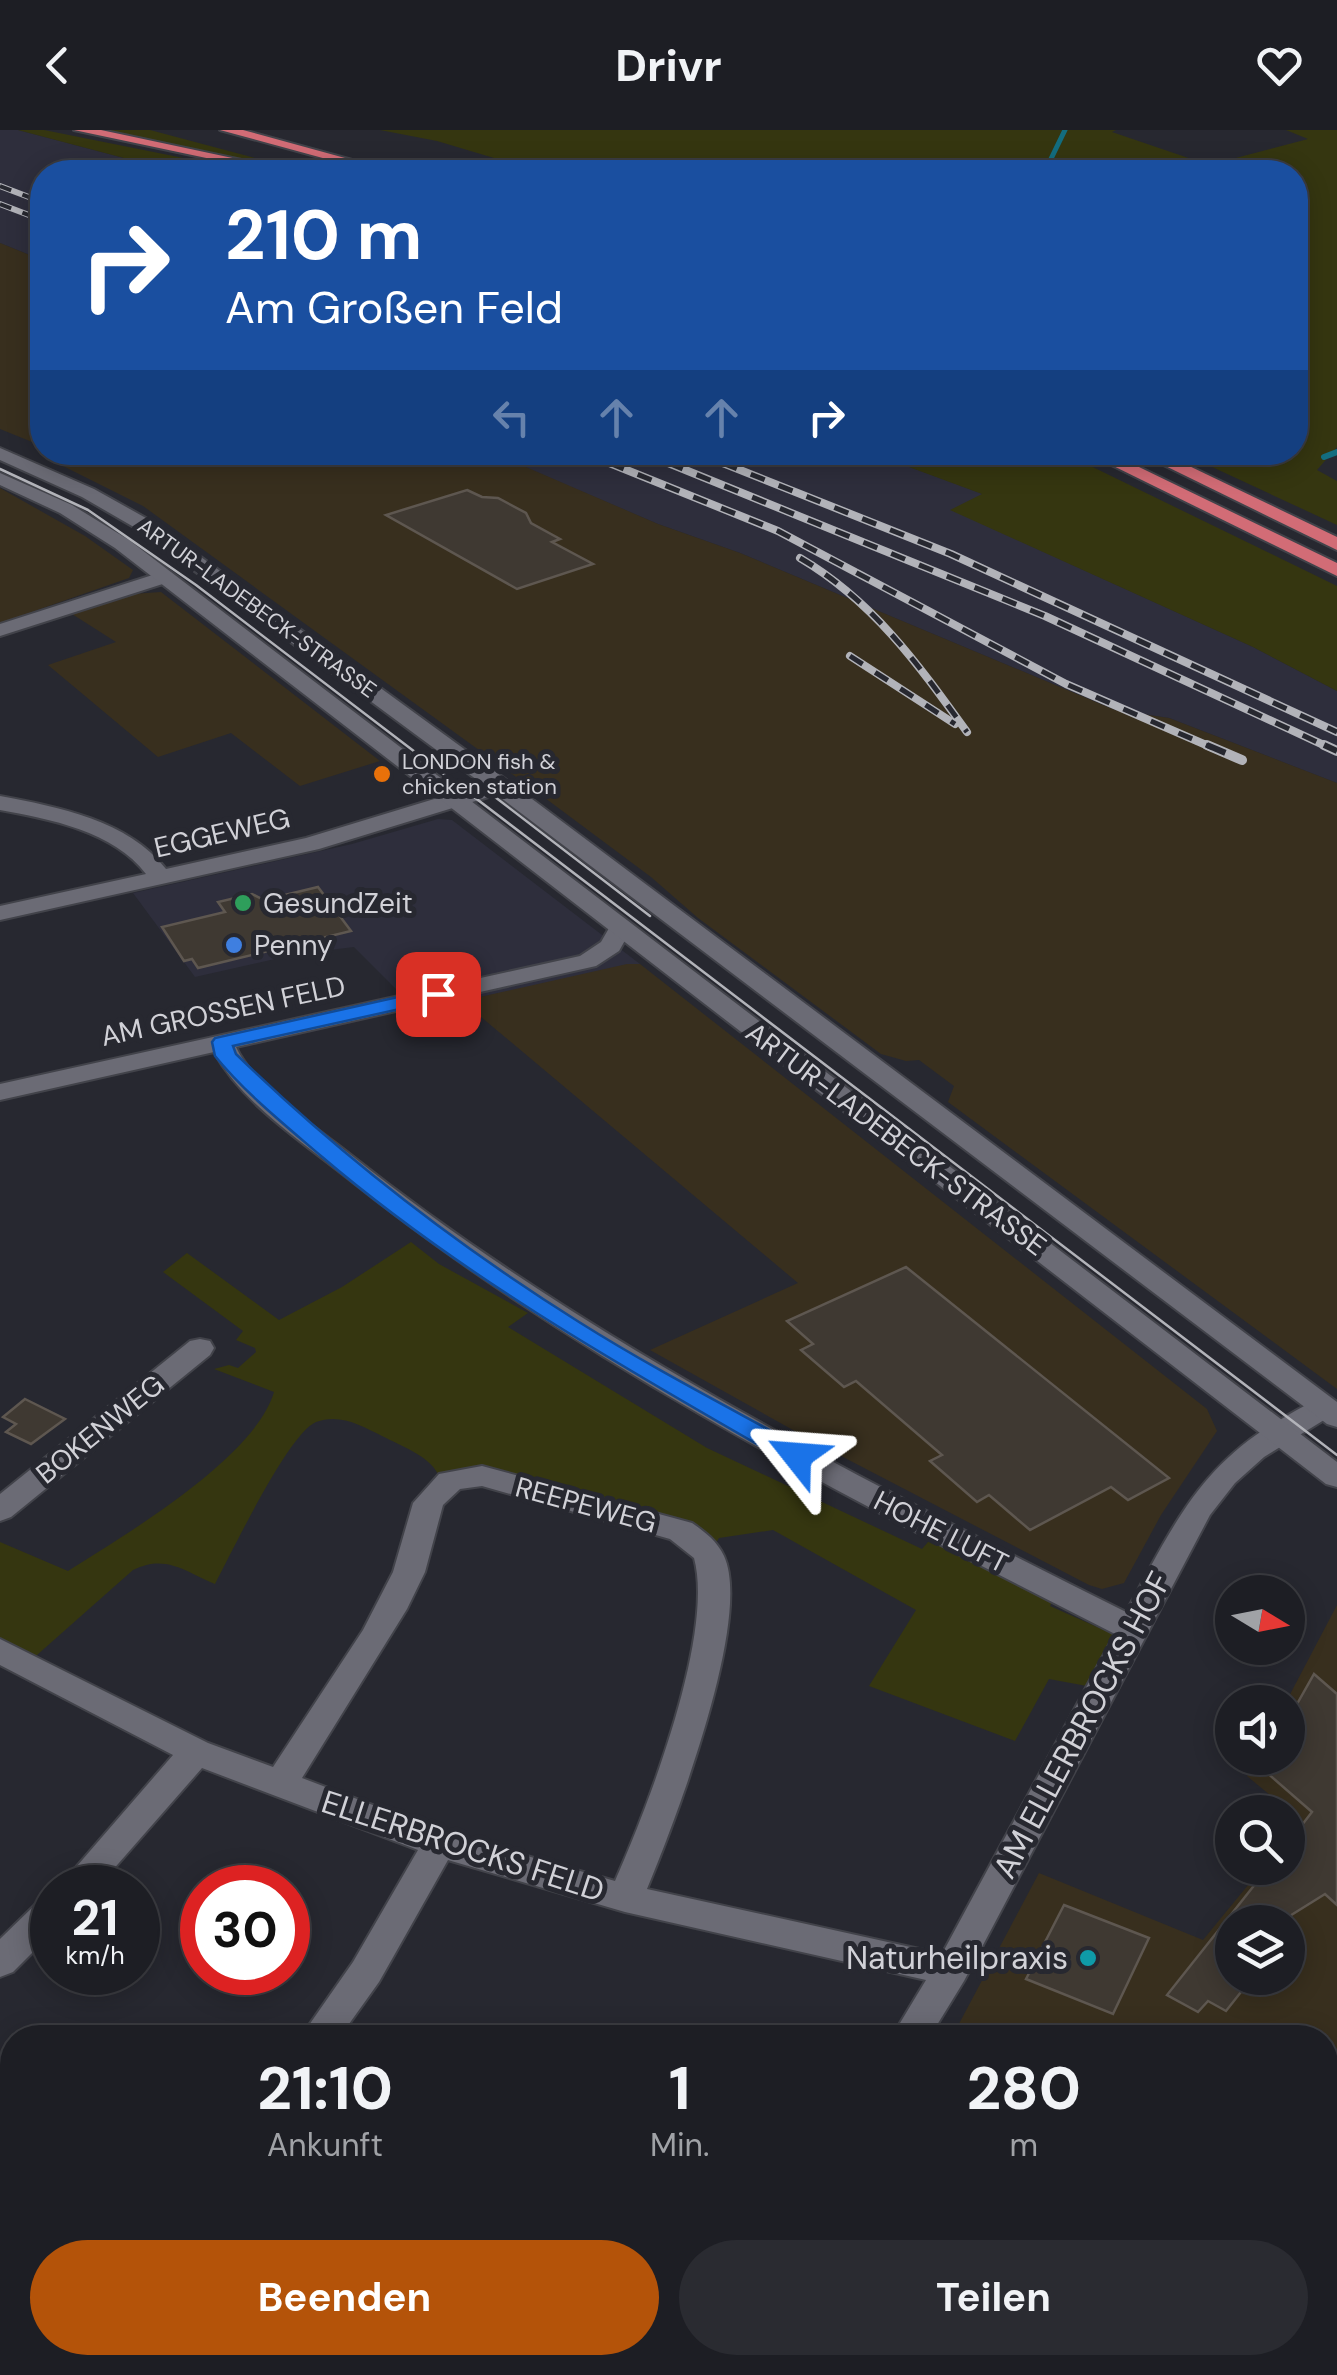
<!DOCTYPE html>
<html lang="de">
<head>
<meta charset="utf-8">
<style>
	body { margin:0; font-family:"DM Sans",sans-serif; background:#2a2b31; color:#f1f3f6; height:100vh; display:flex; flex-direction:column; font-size:38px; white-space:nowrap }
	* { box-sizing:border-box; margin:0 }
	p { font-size:32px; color:#a0a2a6 }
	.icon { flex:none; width:55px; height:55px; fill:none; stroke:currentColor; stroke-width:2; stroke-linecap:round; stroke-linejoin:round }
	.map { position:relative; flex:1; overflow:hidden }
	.side { position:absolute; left:0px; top:1895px; width:1338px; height:350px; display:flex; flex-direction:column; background:#1d1e24; border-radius:40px 40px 0 0; box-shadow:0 5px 25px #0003,0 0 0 2px #3b3c41 }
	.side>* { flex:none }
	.hud { position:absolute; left:30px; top:30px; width:1278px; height:305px; border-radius:40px; box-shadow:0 5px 25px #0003,0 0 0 2px #3b3c41; background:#1a4fa0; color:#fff; overflow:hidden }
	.needle { width:65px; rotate:100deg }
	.fabs { position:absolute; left:1215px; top:1445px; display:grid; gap:20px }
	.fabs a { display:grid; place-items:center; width:90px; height:90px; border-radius:50%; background:#1d1e24; box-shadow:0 5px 25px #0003,0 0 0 2px #3b3c41; font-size:50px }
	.speed { position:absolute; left:30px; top:1735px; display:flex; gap:20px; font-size:50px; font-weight:700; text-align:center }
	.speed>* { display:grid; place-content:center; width:130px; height:130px; border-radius:50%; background:#1d1e24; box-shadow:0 5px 25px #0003,0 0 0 2px #3b3c41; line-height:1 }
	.speed small { font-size:25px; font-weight:400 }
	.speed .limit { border:15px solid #d22; background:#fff; color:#111 }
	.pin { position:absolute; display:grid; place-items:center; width:85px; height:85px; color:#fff; margin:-42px; border-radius:20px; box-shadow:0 5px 15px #0006 }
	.me { position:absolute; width:110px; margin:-55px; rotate:298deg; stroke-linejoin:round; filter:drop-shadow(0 0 8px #0008) }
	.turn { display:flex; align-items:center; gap:35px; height:210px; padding:0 30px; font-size:45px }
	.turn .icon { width:130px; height:130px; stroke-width:2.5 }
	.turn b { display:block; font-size:70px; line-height:85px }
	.lanes { display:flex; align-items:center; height:95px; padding:0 30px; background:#0003; justify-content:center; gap:50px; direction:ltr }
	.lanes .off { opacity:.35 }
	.eta { display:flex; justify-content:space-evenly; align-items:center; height:170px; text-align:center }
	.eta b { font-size:60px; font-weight:700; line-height:70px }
	.action { display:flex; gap:20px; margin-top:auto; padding:20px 30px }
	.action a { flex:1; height:115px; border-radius:60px; background:#b45309; color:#fff; font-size:40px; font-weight:700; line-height:115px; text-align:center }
	.action a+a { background:#2a2b31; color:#f1f3f6 }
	header { display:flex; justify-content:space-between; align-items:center; height:130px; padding:0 30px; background:#1d1e24; font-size:45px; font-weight:700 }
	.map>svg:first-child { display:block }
	.built { fill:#2e2e3c }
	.industrial { fill:#382f1e; fill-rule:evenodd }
	.green { fill:#353610 }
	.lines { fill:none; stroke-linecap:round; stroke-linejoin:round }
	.stream-far1 { stroke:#136d7f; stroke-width:5 }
	.stream { stroke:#136d7f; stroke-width:6 }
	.building { fill:#3f3932; stroke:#5e5750; stroke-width:2.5 }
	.minor-casing { stroke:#42434a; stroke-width:4 }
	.tertiary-casing { stroke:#42434a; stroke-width:4 }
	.trunk-casing { stroke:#42434a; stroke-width:4 }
	.minor { fill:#6b6b75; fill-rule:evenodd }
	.tertiary { fill:#6b6b75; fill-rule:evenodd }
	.trunk { fill:#d26c76; fill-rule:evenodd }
	.tram { stroke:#b2b3b9; stroke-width:2.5 }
	.rail-far2-casing { stroke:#b2b3b9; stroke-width:6 }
	.rail-far1-casing { stroke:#b2b3b9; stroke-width:8 }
	.rail-casing { stroke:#b2b3b9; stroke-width:10 }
	.rail-far2 { stroke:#272830; stroke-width:4; stroke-dasharray:12; stroke-linecap:butt }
	.rail-far1 { stroke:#272830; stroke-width:5; stroke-dasharray:15; stroke-linecap:butt }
	.rail { stroke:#272830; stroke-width:6; stroke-dasharray:20; stroke-linecap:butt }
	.route { fill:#1a73e8; stroke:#114b97; stroke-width:2.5 }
	.food-dot { fill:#e8710a; stroke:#272830; stroke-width:4 }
	.leisure-dot { fill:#2e9e5b; stroke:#272830; stroke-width:4 }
	.shop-dot { fill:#3f7fe0; stroke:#272830; stroke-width:4 }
	.culture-dot { fill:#0f9aa8; stroke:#272830; stroke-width:4 }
	.labels { text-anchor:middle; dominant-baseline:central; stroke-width:10; stroke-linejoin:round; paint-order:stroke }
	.far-street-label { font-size:22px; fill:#d1d1d7; stroke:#272830 }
	.far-poi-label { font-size:22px; fill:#d1d1d7; stroke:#272830; text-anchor:start }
	.street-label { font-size:28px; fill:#d1d1d7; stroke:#272830 }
	.poi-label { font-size:28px; fill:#d1d1d7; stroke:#272830; text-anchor:start }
	.near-street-label { font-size:32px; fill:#d1d1d7; stroke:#272830 }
	.near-poi-label { font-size:32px; fill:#d1d1d7; stroke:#272830; text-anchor:end }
</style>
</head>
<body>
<header><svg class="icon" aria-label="back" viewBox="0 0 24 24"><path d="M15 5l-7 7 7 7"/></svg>Drivr<svg class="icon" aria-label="heart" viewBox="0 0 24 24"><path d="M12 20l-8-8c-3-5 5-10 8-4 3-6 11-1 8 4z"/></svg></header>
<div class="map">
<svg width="1337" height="2245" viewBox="0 0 1337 2245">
	<rect width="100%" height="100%" fill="#272830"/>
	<g class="built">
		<polygon points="0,0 18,0 177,42 42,42 42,130 0,113"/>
		<polygon points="502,323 909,323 910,337 983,364 952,380 1253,517 1337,561 1337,653 1169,588 1115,580 740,423 658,394 517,334 521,332"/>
		<polygon points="438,689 452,690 640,834 462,871 440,852 397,860 354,817 297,824 195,847 133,763 352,714"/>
	</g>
	<g class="industrial">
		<polygon points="0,113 42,130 42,316 0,299"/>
		<polygon points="54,323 502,323 522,332 519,334 658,394 740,423 1115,580 1169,588 1337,653 1337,1259 948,972 954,956 919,930 906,931 881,924 698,788 651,747 545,668 143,376 61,335 66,330"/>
		<polygon points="0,358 85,406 133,440 129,448 0,493"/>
		<polygon points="161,462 380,631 300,656 231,603 158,627 48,535 116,512 72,484 133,464"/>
		<polygon points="627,834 640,834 1207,1279 1217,1301 1161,1385 1124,1453 1102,1459 1089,1455 818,1314 650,1220 798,1153 462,871"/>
		<path d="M1337 1475V2245H766L757 2233 1325 2232V1908L952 1907 1039 1743 1203 1810 1262 1738H1288V1706L1300 1690 1247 1646 1257 1628H1288L1286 1572ZM1232 1792H1288V1848H1232Z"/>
	</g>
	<g class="green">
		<polygon points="18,0 44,0 253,42 177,42"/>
		<polygon points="95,0 150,0 308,42"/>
		<polygon points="380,0 1116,0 1112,2 1209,35 1308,9 1286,0 1337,0 1337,317 1317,340 1337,351 1337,395 1182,323 1295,322 1295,42 541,42 437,11"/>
		<polygon points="909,323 1064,323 1337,456 1337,561 1253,517 950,380 982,364 909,337"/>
		<path d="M411 1112 439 1134 528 1183 508 1197 707 1318 922 1419 934 1405 1056 1465 1050 1476 1115 1505 1087 1556 1049 1549 1015 1611 869 1556 916 1480 773 1400 719 1408 713 1418 448 1343 433 1350 438 1344C428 1325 401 1316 382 1306 362 1296 340 1283 316 1292 288 1304 232 1422 215 1454 184 1441 166 1424 133 1440L37 1525 27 1526 0 1511V1412L68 1441C126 1404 254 1329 274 1262L214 1239 229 1235 238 1238 256 1222 255 1218 236 1210 243 1201 163 1142 187 1123 279 1190 342 1157Z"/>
	</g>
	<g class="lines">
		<g class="stream-far1">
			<polyline points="570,35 593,42"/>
			<polyline points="1047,37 1065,0"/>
			<polyline points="1034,42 1038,41"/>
		</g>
		<polyline class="stream" points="1324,327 1337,322"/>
	</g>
	<g class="building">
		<polygon points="467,360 482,367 498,368 526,383 531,393 560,409 552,412 593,434 517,459 386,385"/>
		<polygon points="318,757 351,801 198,838 192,829 184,831 162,797 225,782 218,772 252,764 264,770"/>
		<polygon points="906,1137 1169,1348 1128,1370 1111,1357 1030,1400 989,1365 977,1372 930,1331 942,1325 856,1251 844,1257 801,1220 813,1214 787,1191"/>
		<polygon points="25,1269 65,1289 31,1314 6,1302 16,1294 3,1287"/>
		<polygon points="1314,1544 1337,1564 1337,1775 1325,1764 1280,1792 1232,1792 1232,1848 1252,1848 1226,1881 1208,1871 1198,1882 1167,1865 1268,1738 1288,1738 1288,1713 1312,1682 1250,1628 1288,1628 1288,1590"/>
		<polygon points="1064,1775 1149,1808 1113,1884 1026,1849"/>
	</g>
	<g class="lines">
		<g class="minor-casing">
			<g id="minor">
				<polygon points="165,441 172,443 172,451 0,506 0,494"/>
				<path d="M500 649 511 656 508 661 319 719 0 790V776L146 744C114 701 49 689 0 680V666C58 677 128 690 166 739L306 708Z"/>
				<path d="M620 791 632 798 619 821 596 836 236 917C254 957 317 998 351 1025 588 1213 857 1347 1126 1482 1171 1400 1199 1334 1285 1287 1301 1278 1317 1266 1335 1271L1337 1282 1264 1327 1235 1353 1210 1385 964 1851 929 1908H891L926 1850 625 1782 448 1730 379 1852 339 1908H300L353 1832 418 1720 202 1638 97 1758H58L173 1625 0 1535V1509L208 1613 273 1637 363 1500 393 1442 413 1373 439 1344 482 1336 692 1393C705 1402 717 1411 724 1426 753 1489 674 1694 647 1759L942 1824 1115 1504C848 1368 580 1234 345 1046 300 1010 243 974 214 922L0 970V954L580 826 601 812 612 793ZM482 1356 670 1409 694 1428C715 1504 647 1679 615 1751L446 1703 302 1648 407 1479 425 1442 443 1375 460 1359Z"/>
				<polygon points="200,1209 210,1211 214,1218 210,1225 11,1387 0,1391 0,1364 190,1211"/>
				<polygon points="52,1767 52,1803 13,1842 0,1847 0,1809 39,1771"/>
				<polygon points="0,2120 12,2124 12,2160 0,2156"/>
				<polygon points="453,2232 500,2232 495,2245 447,2245"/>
			</g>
		</g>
		<g class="tertiary-casing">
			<g id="tertiary">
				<polygon points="0,318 94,359 153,392 508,651 1337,1272 1337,1297 1327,1294 492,661 139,400 82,367 0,330"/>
				<polygon points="0,343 72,375 129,410 1337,1332 1337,1357 1326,1354 115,418 60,383 0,355"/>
			</g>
		</g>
		<g class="trunk-casing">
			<g id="trunk">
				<polygon points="74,0 101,0 298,42 272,42"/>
				<polygon points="220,0 243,0 396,42 374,42"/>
				<polygon points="1085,322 1108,322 1337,433 1337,446"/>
				<polygon points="1137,322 1160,322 1337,407 1337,420"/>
			</g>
		</g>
		<use href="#minor" class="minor"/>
		<use href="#tertiary" class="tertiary"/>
		<use href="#trunk" class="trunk"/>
		<g class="tram">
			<polyline points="0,339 88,380 196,455 1337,1325"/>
			<polyline points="495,667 650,786"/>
		</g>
		<g class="rail-far2-casing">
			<g id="rail-far2">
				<polyline points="0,56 42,72"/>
				<polyline points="0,74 42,90"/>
			</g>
		</g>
		<g class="rail-far1-casing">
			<g id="rail-far1">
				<polyline points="582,322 778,401 1066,554 1213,618"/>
				<polyline points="641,322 1045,486 1330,618"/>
				<polyline points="695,322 951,424 1337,602"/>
				<path d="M800 428C873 471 918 534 967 602"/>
				<polyline points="850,526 955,594"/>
			</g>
		</g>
		<g class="rail-casing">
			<g id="rail">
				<polyline points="1207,615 1242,630"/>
				<polyline points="1324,615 1337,621"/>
			</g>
		</g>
		<use href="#rail-far2" class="rail-far2"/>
		<use href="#rail-far1" class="rail-far1"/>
		<use href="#rail" class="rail"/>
	</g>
	<path class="route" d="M438 858 445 860V869L233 916 236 924C341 1026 455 1114 579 1192 652 1238 730 1278 806 1320L809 1326 806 1332H788C626 1239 464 1148 321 1026 285 995 245 963 215 926L212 912 215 908Z"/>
	<circle class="food-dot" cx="382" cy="644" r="10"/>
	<circle class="leisure-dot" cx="243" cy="773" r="10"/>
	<circle class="shop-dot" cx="234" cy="815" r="10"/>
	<circle class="culture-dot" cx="1088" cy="1828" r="10"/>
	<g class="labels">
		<g class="far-street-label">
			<text transform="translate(257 478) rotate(36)">ARTUR-LADEBECK-STRASSE</text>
		</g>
		<g class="far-poi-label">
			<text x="402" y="631">LONDON fish &amp;<tspan x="402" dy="25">chicken station</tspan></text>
		</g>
		<g class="street-label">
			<text transform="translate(222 703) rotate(-13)">EGGEWEG</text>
			<text transform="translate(223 881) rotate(-12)">AM GROSSEN FELD</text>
			<text transform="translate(896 1009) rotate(37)">ARTUR-LADEBECK-STRASSE</text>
			<text transform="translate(100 1299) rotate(-39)">BOKENWEG</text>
			<text transform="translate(586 1375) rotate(15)">REEPEWEG</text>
			<text transform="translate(941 1402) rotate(27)">HOHE LUFT</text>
		</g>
		<g class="poi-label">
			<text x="263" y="773">GesundZeit</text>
			<text x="254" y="815">Penny</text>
		</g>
		<g class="near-street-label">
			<text transform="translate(1082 1595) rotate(-62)">AM ELLERBROCKS HOF</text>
			<text transform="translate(463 1716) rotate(18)">ELLERBROCKS FELD</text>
		</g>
		<g class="near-poi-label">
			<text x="1068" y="1828">Naturheilpraxis</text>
		</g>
	</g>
</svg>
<div class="fabs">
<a><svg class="needle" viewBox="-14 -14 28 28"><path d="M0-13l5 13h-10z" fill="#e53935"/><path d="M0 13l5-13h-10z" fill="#a0a2a6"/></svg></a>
<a><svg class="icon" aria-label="sound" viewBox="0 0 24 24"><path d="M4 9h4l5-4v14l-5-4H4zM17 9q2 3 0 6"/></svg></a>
<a><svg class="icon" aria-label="search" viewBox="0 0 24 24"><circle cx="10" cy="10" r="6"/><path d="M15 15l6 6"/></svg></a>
<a><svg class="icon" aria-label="layers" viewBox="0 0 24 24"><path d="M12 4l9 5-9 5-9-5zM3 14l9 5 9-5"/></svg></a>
</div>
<div class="speed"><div>21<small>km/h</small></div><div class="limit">30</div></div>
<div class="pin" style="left:438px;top:864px;background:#d93025"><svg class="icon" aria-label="arrive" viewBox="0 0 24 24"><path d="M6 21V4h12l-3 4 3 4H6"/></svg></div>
<svg class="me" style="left:797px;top:1326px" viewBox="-20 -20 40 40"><path d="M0-17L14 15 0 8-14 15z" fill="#1a73e8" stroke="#fff" stroke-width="4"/></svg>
<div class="hud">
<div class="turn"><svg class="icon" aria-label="right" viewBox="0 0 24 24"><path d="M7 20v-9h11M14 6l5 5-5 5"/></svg><div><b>210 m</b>Am Großen Feld</div></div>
<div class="lanes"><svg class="icon off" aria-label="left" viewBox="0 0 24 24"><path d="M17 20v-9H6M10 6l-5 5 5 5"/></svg><svg class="icon off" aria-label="ahead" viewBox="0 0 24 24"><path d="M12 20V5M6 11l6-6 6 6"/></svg><svg class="icon off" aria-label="ahead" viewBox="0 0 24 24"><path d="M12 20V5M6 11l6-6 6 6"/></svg><svg class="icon" aria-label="right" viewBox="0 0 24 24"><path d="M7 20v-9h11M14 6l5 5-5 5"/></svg></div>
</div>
<section class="side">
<div class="eta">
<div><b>21:10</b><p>Ankunft</p></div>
<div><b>1</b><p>Min.</p></div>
<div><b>280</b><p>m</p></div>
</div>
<div class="action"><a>Beenden</a><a>Teilen</a></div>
</section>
</div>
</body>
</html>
